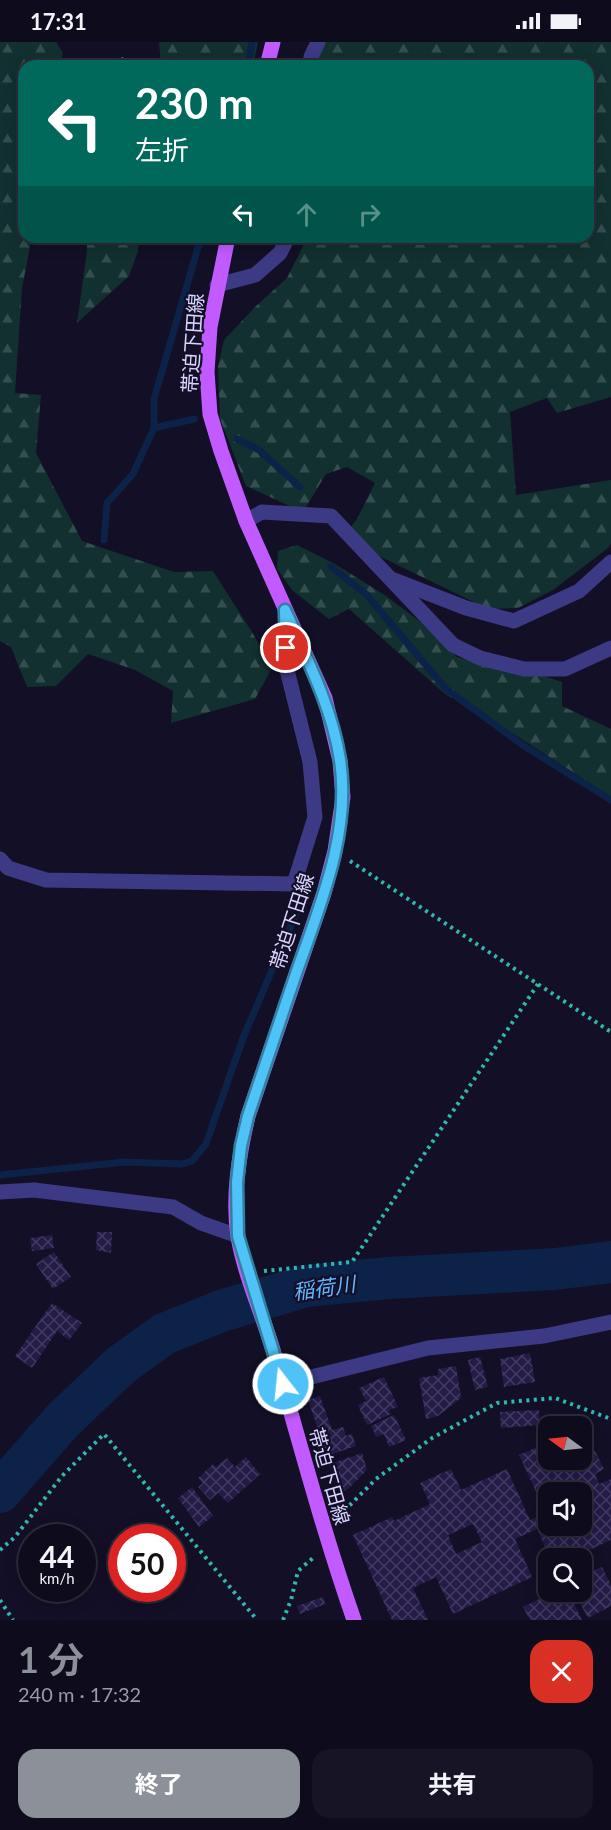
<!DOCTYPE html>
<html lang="ja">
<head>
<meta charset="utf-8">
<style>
	body { margin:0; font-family:Lato,"Noto Sans JP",sans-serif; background:#171425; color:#f1f3f6; height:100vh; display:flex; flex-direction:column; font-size:22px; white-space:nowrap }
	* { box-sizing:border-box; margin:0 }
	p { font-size:20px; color:#9b9ba3 }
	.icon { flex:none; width:33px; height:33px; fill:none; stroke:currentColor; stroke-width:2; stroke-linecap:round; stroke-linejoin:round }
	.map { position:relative; height:1578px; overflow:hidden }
	.panel { display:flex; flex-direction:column; background:#0e0b1c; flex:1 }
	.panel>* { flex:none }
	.hud { position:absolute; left:18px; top:18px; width:576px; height:183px; border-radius:18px; box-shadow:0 3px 15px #0003,0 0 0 2px #2e2b3b; background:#00695c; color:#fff; overflow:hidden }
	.needle { width:39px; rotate:285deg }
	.buttons { position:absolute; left:538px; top:1374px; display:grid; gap:12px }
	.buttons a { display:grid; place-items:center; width:54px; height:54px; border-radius:12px; background:#0e0b1c; box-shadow:0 3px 15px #0003,0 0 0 2px #2e2b3b; font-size:30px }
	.speed { position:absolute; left:18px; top:1482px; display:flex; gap:12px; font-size:30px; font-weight:700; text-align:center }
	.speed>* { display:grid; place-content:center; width:78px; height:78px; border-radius:50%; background:#0e0b1c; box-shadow:0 3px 15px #0003,0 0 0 2px #2e2b3b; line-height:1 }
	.speed small { font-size:15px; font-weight:400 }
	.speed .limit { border:9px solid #d22; background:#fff; color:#111 }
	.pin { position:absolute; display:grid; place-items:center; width:51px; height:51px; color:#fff; margin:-26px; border:3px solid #fff; border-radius:50%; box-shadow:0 2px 6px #0007 }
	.me { position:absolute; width:66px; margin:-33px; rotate:344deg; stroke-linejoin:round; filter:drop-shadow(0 0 4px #0008) }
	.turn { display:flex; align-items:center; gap:21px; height:126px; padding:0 18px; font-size:27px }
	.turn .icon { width:78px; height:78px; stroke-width:2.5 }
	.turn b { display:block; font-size:42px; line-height:51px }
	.lanes { display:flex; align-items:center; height:57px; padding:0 18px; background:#0003; justify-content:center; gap:30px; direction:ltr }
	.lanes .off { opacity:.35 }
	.round { display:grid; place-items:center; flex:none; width:63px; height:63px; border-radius:18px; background:#171425 }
	.head { display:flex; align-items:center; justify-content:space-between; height:102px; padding:0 18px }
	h1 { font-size:36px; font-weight:700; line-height:45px; color:#8c9099 }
	.primary-button { display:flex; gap:12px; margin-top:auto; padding:12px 18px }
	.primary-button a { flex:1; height:69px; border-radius:18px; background:#8c9099; color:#fff; font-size:24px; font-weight:700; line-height:69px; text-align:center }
	.primary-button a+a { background:#171425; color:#f1f3f6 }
	.status { display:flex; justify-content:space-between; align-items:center; height:42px; padding:0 30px; background:#0e0b1c; direction:ltr }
	.status svg { height:16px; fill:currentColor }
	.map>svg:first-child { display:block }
	.forest { fill:url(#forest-firs) }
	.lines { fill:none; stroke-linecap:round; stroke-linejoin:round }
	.stream { stroke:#0c2248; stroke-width:7 }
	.river { stroke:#0c2248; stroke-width:42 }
	.building { fill:url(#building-cross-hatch); fill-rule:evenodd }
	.path { stroke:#2fb8b0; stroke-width:4; stroke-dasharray:3 4.5; stroke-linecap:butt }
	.minor { stroke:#3d3a85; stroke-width:15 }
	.major { stroke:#c25bff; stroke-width:15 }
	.route-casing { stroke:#337fa1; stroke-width:15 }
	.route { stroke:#4fc3f7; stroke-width:10 }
	.labels { text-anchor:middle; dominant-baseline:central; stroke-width:4.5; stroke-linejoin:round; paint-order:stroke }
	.street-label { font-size:20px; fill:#d9d4ff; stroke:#130f26 }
	.water-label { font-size:21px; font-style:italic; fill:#62b6ff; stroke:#130f26 }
</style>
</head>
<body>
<div class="status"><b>17:31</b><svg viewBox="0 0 49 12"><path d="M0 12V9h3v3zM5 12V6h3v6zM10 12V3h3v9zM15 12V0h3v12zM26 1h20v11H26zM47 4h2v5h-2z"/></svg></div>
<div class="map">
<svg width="611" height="1578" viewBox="0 0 611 1578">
	<defs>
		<pattern id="forest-firs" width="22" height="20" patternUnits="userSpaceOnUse" patternTransform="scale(1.5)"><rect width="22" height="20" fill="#12302f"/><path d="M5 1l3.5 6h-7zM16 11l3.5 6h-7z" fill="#344d4e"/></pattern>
		<pattern id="building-cross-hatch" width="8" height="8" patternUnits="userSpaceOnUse" patternTransform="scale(1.5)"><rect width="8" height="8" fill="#241b47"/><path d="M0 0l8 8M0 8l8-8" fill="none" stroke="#433b63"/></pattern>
	</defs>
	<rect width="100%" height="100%" fill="#130f26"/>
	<g class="forest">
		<polygon points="0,0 56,0 63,11 60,24 24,24 24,195 32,195 22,246 15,351 41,353 36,411 82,499 174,530 213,529 252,590 272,626 255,657 171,681 173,649 135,628 88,612 56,644 27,645 11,605 0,599"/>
		<polygon points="159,0 258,0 253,24 161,24"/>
		<polygon points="321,0 611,0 611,355 557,371 547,356 510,370 516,453 611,438 611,502 608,506 553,548 518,566 488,567 342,496 357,477 375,441 347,425 326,432 303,470 246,444 220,377 218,324 224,298 256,264 287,236 303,204 304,195 588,195 588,24 318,24"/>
		<polygon points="87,195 139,195 138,209 129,234 77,281 87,209"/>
		<polygon points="297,503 335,522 386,554 418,578 457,615 494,625 531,630 562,640 562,664 611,687 611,755 486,674 445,652 349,567 329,577 293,549 277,527 278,509"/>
	</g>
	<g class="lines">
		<g class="stream">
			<polyline points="248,24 252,0"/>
			<polyline points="154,386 154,357 201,195"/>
			<polyline points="237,397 259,408 300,445"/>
			<polyline points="104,498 107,461 133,432 154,386 194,377"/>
			<polyline points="331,525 366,552 446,647 524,704 611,758"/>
			<polyline points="0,1133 125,1120 182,1122 192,1119 206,1102 243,996 296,872"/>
		</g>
		<polyline class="river" points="0,1450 63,1378 121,1323 164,1292 221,1269 306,1244 388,1236 555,1227 611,1220"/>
	</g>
	<g class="building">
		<polygon points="97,1190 112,1190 111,1211 96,1208"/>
		<polygon points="52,1193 54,1206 32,1209 30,1196"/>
		<polygon points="54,1210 71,1235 53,1247 36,1222"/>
		<polygon points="52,1261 82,1281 69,1298 57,1289 32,1326 15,1314"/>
		<polygon points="530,1311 535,1340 504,1345 500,1317"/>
		<polygon points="480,1315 488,1345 475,1348 468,1318"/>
		<polygon points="456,1324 461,1356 438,1374 426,1377 419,1336 438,1333 438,1327"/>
		<polygon points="384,1335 398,1365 389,1368 391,1372 367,1383 358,1363 366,1359 359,1346"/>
		<polygon points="320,1354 332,1388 343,1385 346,1394 352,1392 356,1404 327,1414 308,1358"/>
		<polygon points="539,1368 540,1383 501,1386 500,1370"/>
		<polygon points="394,1373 406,1398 389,1405 384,1392 376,1395 371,1384"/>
		<path d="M549 1400V1418H582V1406L585 1414 595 1409 604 1427 595 1432 599 1442 611 1437V1498L572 1516H550L537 1487 515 1497 532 1535 453 1572 436 1535 413 1546 428 1578H392L353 1493 392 1475 394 1479 430 1462 420 1441 451 1427 461 1448 507 1427 530 1478 546 1471 519 1413ZM549 1450H582V1484H549ZM473 1482 482 1500 456 1512 448 1493Z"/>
		<polygon points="362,1411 367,1428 348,1447 339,1451 330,1422"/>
		<polygon points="246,1415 260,1432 228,1461 218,1451 210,1458 198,1445 203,1441 198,1436 213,1422 216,1425 227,1416 235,1425"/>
		<polygon points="192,1445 213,1474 199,1485 178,1456"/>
		<polygon points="602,1525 611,1543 611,1564 588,1576 574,1550 582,1550 582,1535"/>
		<polygon points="553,1550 568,1550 582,1578 530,1578 523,1565"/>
		<polygon points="323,1555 325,1562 300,1572 297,1564"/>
	</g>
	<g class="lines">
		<g class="path">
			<polyline points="121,16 126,24"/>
			<polyline points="350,819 611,990"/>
			<polyline points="264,1229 352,1220 538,942"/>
			<polyline points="339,1474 376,1437 432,1396 497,1361 555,1356 611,1377"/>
			<polyline points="0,1508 15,1495 62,1434 104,1392 257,1578"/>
			<polyline points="0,1558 13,1578"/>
			<polyline points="283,1578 291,1558 298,1529 314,1515"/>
		</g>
		<g class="minor">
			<polyline points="310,24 311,15 318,0"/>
			<polyline points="217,243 255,233 280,211 288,195"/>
			<polyline points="246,479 262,470 331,474 453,603 480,616 524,627 565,627 611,606"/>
			<polyline points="394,538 466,566 514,579 579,549 611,520"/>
			<polyline points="0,817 8,826 46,838 294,842 315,775 310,720 286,624 285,568"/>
			<polyline points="0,1150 34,1148 173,1165 201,1181 238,1194"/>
			<polyline points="283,1342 428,1306 544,1294 611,1280"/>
		</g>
		<g class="major">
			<polyline points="267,24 273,0"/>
			<path d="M228 195 210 285 207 330 210 372 221 409 246 479 325 656 340 719 343 755 335 809 324 851 248 1074C239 1113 232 1155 238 1195 245 1234 262 1271 273 1308 299 1398 323 1489 354 1578"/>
		</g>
	</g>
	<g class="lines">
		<g class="route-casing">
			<path id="route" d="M283 1342 238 1194 237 1140 241 1104 248 1074C265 1024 281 975 298 926 321 861 351 789 340 718 332 665 307 617 285 568L286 606"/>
		</g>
		<use href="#route" class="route"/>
	</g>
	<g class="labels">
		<g class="street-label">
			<text transform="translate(192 301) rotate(-86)">帯迫下田線</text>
			<text transform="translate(291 879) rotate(-72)">帯迫下田線</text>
			<text transform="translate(330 1434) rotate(74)">帯迫下田線</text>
		</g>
		<g class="water-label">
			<text transform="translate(324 1245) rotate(-8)">稲荷川</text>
		</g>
	</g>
</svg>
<div class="buttons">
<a><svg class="needle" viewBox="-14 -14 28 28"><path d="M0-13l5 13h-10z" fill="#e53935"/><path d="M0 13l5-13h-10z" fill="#9b9ba3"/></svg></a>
<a><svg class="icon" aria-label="sound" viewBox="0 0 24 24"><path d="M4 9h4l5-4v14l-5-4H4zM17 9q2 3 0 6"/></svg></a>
<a><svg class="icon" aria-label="search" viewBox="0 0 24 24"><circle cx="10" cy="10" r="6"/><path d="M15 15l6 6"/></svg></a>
</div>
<div class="speed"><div>44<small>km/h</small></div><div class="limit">50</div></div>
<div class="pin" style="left:286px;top:606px;background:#d93025"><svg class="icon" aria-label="arrive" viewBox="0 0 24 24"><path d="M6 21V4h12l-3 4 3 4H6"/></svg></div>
<svg class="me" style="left:283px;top:1342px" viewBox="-20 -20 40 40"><circle r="17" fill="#4fc3f7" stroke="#fff" stroke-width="3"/><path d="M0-11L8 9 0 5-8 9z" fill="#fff"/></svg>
<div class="hud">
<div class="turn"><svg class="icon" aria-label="left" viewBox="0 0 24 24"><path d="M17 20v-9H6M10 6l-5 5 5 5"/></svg><div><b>230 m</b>左折</div></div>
<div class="lanes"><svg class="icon" aria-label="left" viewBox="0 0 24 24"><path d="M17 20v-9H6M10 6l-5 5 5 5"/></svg><svg class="icon off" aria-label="ahead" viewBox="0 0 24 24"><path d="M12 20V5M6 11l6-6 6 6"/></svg><svg class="icon off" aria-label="right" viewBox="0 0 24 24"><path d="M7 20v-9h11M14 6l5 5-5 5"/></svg></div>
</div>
</div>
<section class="panel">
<div class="head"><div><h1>1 分</h1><p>240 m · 17:32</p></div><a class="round" style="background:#d93025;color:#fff"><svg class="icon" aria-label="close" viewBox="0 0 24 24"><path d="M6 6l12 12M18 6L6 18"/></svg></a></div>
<div class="primary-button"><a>終了</a><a>共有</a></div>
</section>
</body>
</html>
